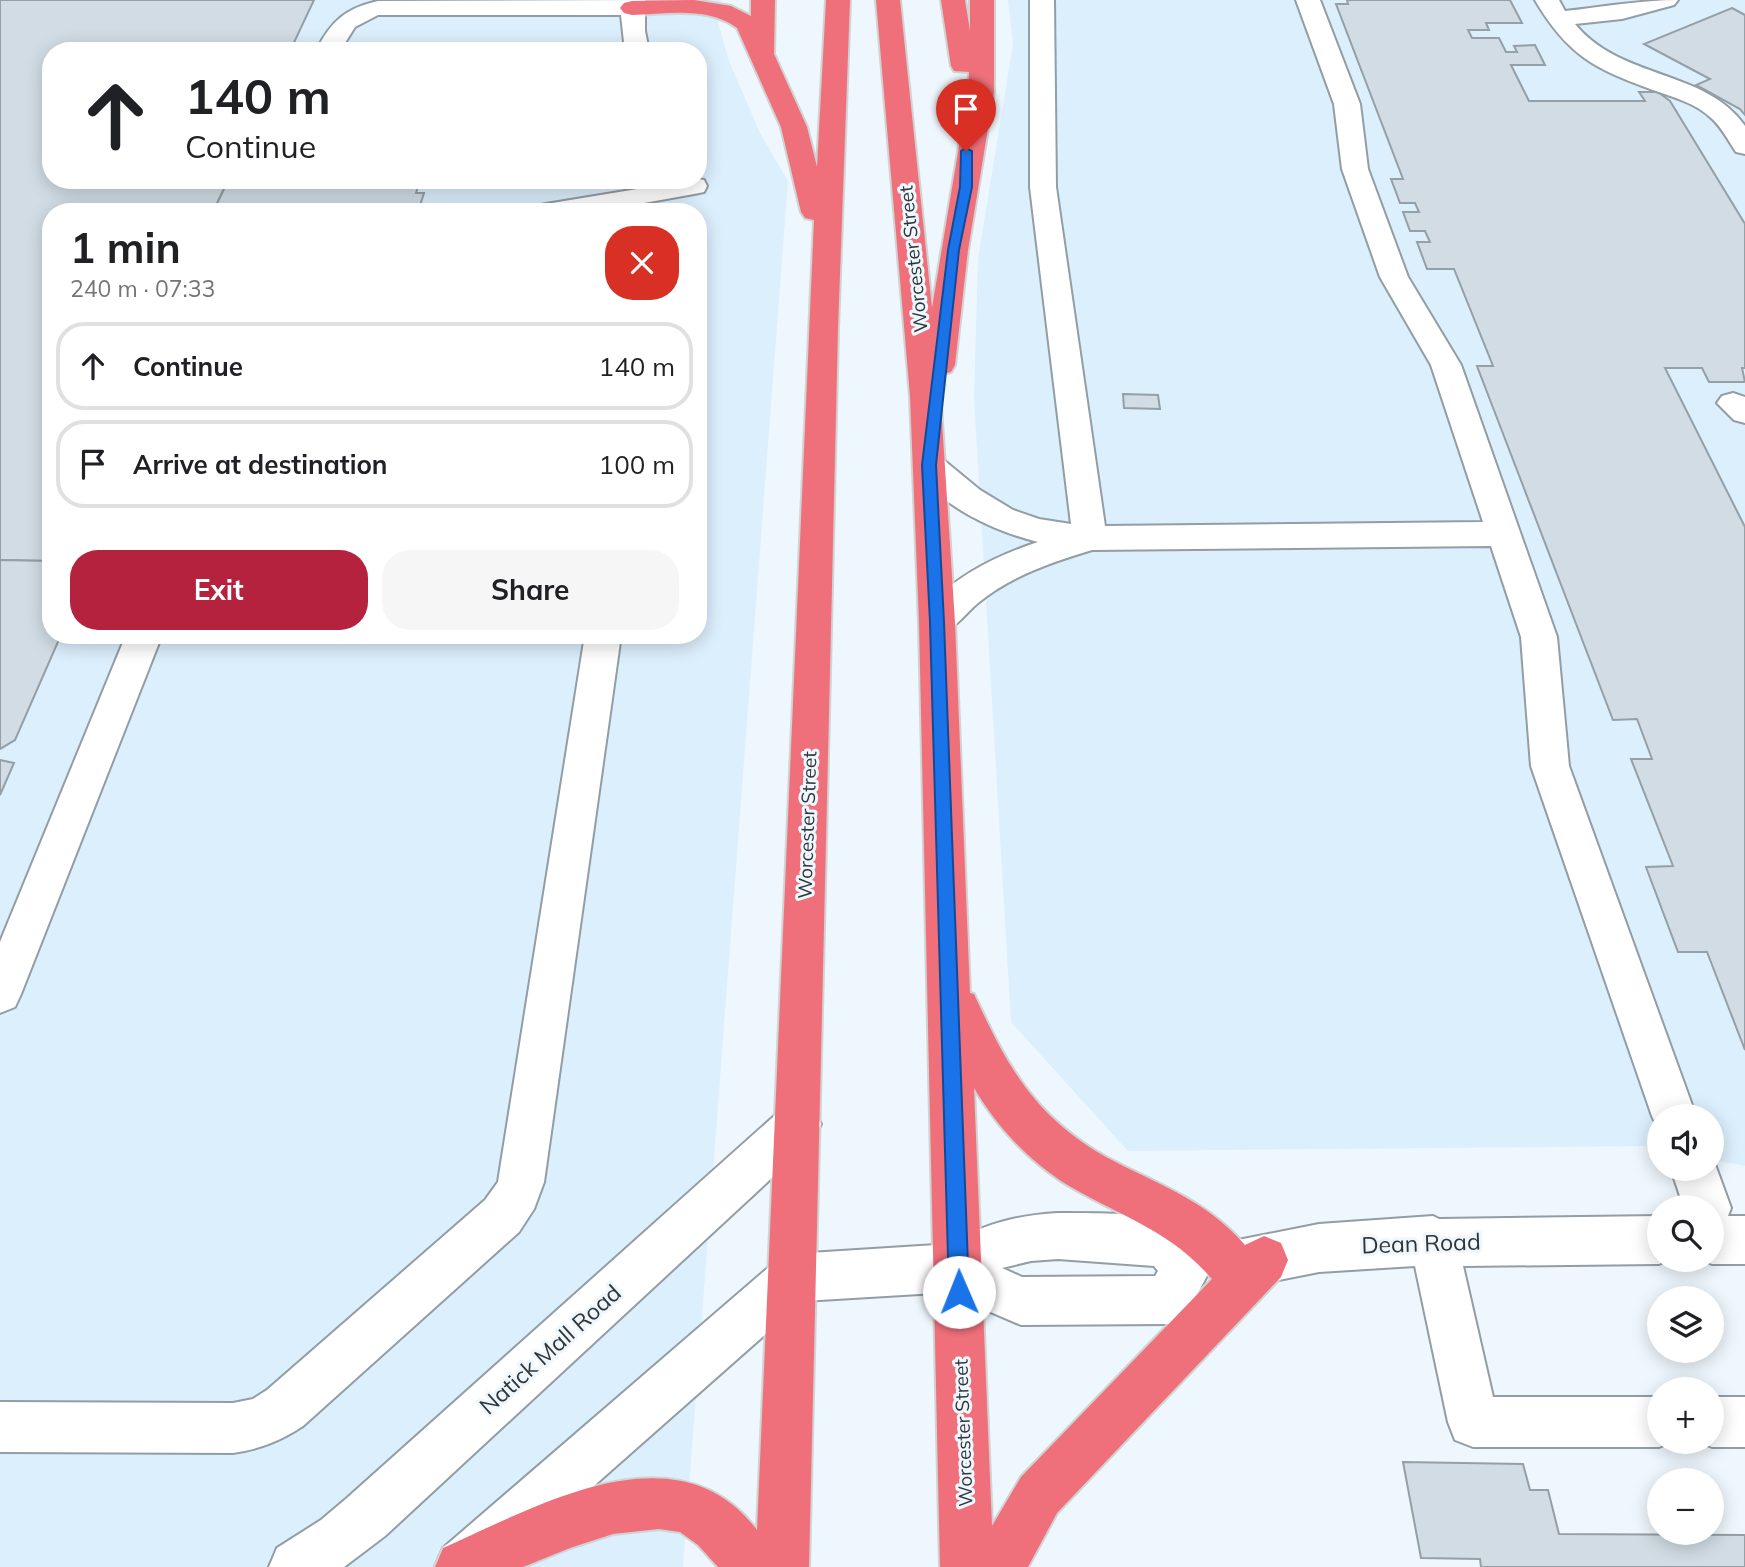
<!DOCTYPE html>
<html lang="en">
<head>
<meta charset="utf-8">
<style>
	body { margin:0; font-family:Mulish,sans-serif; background:#f6f6f6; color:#202124; height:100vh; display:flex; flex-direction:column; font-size:26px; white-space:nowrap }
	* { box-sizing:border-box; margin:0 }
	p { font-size:23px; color:#757577 }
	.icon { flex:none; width:38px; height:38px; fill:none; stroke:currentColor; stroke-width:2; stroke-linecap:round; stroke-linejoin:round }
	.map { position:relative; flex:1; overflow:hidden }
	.details { position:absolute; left:42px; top:203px; width:665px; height:441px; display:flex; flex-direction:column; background:#fff; border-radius:28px; box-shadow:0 4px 18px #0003 }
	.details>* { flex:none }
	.top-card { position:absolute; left:42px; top:42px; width:665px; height:147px; border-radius:28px; box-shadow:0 4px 18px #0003; background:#fff; color:#202124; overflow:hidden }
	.buttons { position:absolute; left:1647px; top:1104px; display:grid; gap:14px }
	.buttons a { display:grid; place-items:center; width:77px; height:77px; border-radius:50%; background:#fff; box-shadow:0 4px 18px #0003; font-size:35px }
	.pin { position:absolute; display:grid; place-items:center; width:60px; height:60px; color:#fff; margin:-72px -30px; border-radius:50% 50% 50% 0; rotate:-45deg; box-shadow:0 0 7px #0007 }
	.pin .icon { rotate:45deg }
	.me { position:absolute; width:77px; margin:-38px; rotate:359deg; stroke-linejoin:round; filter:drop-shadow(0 0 5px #0008) }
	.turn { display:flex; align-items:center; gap:24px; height:147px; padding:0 28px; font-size:32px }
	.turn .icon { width:91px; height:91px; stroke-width:2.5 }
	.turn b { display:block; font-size:49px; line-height:60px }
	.round { display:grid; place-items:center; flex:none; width:74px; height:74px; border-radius:28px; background:#f6f6f6 }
	.overview { display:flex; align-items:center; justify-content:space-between; height:119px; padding:0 28px }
	h1 { font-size:42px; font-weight:700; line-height:52px }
	.button { display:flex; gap:14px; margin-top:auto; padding:14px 28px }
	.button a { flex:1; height:80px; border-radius:28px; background:#b4223e; color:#fff; font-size:28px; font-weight:700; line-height:80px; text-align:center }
	.button a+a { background:#f6f6f6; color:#202124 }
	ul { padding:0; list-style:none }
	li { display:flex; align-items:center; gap:21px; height:88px; margin:0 14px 10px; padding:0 14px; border:4px solid #e0e0e0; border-radius:28px }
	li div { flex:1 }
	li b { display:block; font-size:26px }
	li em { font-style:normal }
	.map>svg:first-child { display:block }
	.built { fill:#dceffc; fill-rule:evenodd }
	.building { fill:#d1dce4; stroke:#949fa6; stroke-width:2 }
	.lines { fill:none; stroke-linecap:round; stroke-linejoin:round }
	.minor-casing { stroke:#929da4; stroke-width:4 }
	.highway-casing { stroke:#d1d3d3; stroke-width:4 }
	.minor { fill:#fff; fill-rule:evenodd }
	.highway { fill:#ef707b; fill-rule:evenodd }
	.route { fill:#1a73e8; stroke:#114b97; stroke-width:2 }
	.labels { text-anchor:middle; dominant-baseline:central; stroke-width:6; stroke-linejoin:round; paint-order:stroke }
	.street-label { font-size:19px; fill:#303538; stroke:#eef7fd }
	.near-street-label { font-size:23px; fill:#303538; stroke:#eef7fd }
</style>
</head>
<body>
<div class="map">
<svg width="1745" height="1567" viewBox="0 0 1745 1567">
	<rect width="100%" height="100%" fill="#eef7fd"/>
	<g class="built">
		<path d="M0 0H721L718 23 729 61 760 133 788 181 683 1567H0ZM51 51H698V180H51ZM51 212H698V635H51Z"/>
		<polygon points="1008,0 1745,0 1745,1166 1712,1160 1712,1116 1659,1116 1659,1149 1642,1146 1128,1151 1011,1022 974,398 978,259 1013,44"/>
	</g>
	<g class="building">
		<polygon points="0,0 314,0 290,51 51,51 51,180 228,180 213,212 51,212 51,561 0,560"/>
		<polygon points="1347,0 1510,0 1522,23 1486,23 1489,30 1468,30 1472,38 1499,38 1506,52 1517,52 1514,46 1535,45 1545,65 1511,65 1529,101 1645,101 1639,92 1658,92 1670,101 1745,224 1745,368 1742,368 1745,382 1709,382 1702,368 1665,368 1745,527 1745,1050 1707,952 1678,952 1646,867 1673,866 1631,759 1652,759 1637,719 1613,720 1477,366 1493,366 1454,269 1427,269 1417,242 1430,242 1425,231 1410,231 1403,212 1419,212 1415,203 1400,203 1391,179 1403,179 1336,4 1348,4"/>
		<polygon points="1732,8 1745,15 1745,115 1740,109 1696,85 1710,79 1644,44"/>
		<polygon points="290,180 495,180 469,181 467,188 287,187"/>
		<polygon points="225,187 418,187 416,193 424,193 418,212 213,212"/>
		<polygon points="1123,394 1158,395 1160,409 1124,408"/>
		<polygon points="0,560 51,561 51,635 61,635 15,740 0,749"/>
		<polygon points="0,760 14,763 0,795"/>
		<polygon points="1403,1462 1523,1464 1530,1490 1548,1490 1559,1534 1745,1535 1745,1567 1481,1567 1480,1559 1421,1558"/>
	</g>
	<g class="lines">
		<g class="minor-casing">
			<g id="minor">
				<path d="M645 0V31L649 51H625L621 15H378L355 27 340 51H316C331 21 346 8 378 1Z"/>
				<path d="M1030 0H1054L1056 187 1105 526 1483 522 1431 365 1380 277 1342 169 1334 104 1296 0H1320L1360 104 1368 169 1408 277 1461 365 1557 637 1569 766 1696 1116H1659V1131L1652 1116 1531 766 1521 637 1491 546 1092 550C1052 562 1011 576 978 603 960 618 950 639 924 631L919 622C942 581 995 556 1038 542 994 531 938 506 913 465L918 457 929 454 940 457 980 490 1013 510 1039 519 1071 524 1030 187Z"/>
				<path d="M1535 0H1559L1565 11C1603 7 1640 0 1678 0L1674 5 1622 19 1575 24C1620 80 1706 69 1745 126V154L1736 152C1728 140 1721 126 1710 117 1695 103 1675 98 1656 91 1595 69 1568 56 1535 0Z"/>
				<polygon points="698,179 704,180 707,186 704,192 694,194 594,212 532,212 536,206 546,204"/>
				<polygon points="1733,393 1745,397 1745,423 1734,420 1717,403 1722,396"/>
				<polygon points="126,635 162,635 21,994 15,1007 0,1013 0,942"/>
				<path d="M585 635H621L544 1182 534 1209 519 1232 303 1426C280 1441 260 1449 233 1453L0 1452V1402L233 1403 253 1399 267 1390 485 1200 498 1182Z"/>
				<polygon points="798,1103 814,1109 821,1124 814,1139 385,1536 344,1567 269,1567 277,1548 321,1520 347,1498 782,1109"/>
				<polygon points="1712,1156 1731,1208 1728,1216 1745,1216 1745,1264 1712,1264 1703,1260 1712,1260 1712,1208 1684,1208 1671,1169 1712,1169"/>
				<path d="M1058 1213C1085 1213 1159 1212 1181 1225 1194 1234 1204 1256 1210 1270L1185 1317 1168 1324 1021 1325 967 1302 953 1292 803 1301 502 1567H435L443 1548 776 1261 793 1254 952 1244C984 1223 1020 1215 1058 1213ZM1058 1259 1154 1266 1158 1271 1155 1276 1022 1277 1002 1268 1031 1261Z"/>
				<polygon points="1433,1216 1439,1219 1659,1216 1659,1260 1668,1260 1659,1264 1463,1266 1493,1397 1659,1397 1659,1442 1672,1442 1659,1447 1473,1447 1455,1440 1448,1422 1415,1266 1319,1272 1233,1289 1216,1282 1209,1265 1216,1248 1233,1241 1319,1224"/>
				<polygon points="1712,1397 1745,1397 1745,1447 1712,1447 1699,1442 1712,1442"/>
			</g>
		</g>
		<g class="highway-casing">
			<g id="highway">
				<path d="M694 0 731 6 751 16V0H775L774 54 807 127 817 167 826 0H850L838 329 809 1567H718L698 1545 680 1532 659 1529 613 1534 570 1548 523 1567H435L443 1548C536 1507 677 1424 757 1530L814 220 805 218 801 212 781 127 737 28C708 6 666 14 632 15L624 13 620 8 624 3 632 1Z"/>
				<path d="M876 0H900L932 308 968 92 969 72 954 71 951 66 941 0H965L970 31V0H994V92L968 250 955 365 951 372 939 375 955 622 970 993 974 994C1007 1066 1034 1116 1106 1157 1158 1185 1205 1199 1245 1245L1264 1236 1281 1243 1288 1260 1281 1277 1057 1513 1028 1567H940L919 622 910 396ZM974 1088C996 1125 1025 1157 1061 1181 1117 1216 1167 1227 1212 1279L1021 1477 992 1526Z"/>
			</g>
		</g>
		<use href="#minor" class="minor"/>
		<use href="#highway" class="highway"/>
	</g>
	<polygon class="route" points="966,148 972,151 972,187 959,250 936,465 944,622 969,1292 966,1299 959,1302 952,1299 949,1292 930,622 922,465 948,250 960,187 961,151"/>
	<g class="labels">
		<g class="street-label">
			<text transform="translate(913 259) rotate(-96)">Worcester Street</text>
			<text transform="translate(807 825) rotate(-88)">Worcester Street</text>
			<text transform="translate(963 1433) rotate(-92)">Worcester Street</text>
		</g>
		<g class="near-street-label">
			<text transform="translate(1421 1243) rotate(-2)">Dean Road</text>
			<text transform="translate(550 1349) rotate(-42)">Natick Mall Road</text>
		</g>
	</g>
</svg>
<div class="buttons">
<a><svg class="icon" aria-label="sound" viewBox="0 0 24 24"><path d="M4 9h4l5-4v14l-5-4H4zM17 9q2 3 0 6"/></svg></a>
<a><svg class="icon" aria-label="search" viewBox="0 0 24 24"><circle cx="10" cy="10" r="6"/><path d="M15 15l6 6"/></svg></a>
<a><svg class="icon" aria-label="layers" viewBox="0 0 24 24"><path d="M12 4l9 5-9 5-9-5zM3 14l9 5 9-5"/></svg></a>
<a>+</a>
<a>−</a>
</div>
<div class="pin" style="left:966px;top:151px;background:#d93025"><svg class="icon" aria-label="arrive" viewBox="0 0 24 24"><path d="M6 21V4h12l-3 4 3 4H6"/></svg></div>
<svg class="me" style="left:959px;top:1292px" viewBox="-20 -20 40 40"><circle r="19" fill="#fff"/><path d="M0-13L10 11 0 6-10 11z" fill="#1a73e8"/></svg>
<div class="top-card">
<div class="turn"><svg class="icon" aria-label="ahead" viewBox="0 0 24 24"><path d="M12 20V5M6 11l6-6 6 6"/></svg><div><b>140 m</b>Continue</div></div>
</div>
<section class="details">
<div class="overview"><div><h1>1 min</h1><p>240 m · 07:33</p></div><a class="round" style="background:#d93025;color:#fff"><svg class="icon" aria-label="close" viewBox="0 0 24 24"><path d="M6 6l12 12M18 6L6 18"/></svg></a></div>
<ul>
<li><svg class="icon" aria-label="ahead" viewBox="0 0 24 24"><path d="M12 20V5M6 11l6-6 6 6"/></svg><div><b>Continue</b></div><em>140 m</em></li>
<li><svg class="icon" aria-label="arrive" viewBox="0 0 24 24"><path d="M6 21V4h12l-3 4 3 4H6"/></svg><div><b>Arrive at destination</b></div><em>100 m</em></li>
</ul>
<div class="button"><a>Exit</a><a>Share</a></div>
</section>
</div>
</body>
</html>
